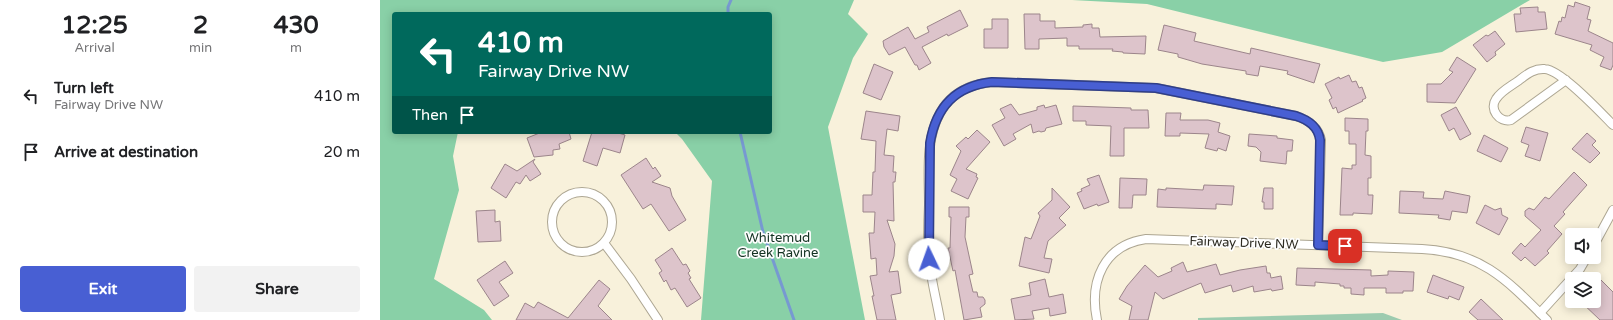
<!DOCTYPE html>
<html lang="en">
<head>
<meta charset="utf-8">
<style>
	body { margin:0; font-family:"Varela Round",sans-serif; background:#f2f2f2; color:#202124; height:100vh; display:flex; flex-direction:column; font-size:15px; white-space:nowrap }
	* { box-sizing:border-box; margin:0 }
	p { font-size:13px; color:#757577 }
	.icon { flex:none; width:22px; height:22px; fill:none; stroke:currentColor; stroke-width:2; stroke-linecap:round; stroke-linejoin:round }
	.map { position:relative; flex:1; overflow:hidden }
	.panel { display:flex; flex-direction:column; background:#fff; width:380px }
	.panel>* { flex:none }
	.hud { position:absolute; left:12px; top:12px; width:380px; height:122px; border-radius:4px; box-shadow:0 2px 10px #0003; background:#00695c; color:#fff; overflow:hidden }
	.controls { position:absolute; left:1185px; top:228px; display:grid; gap:8px }
	.controls a { display:grid; place-items:center; width:36px; height:36px; border-radius:4px; background:#fff; box-shadow:0 2px 10px #0003; font-size:20px }
	.pin { position:absolute; display:grid; place-items:center; width:34px; height:34px; color:#fff; margin:-17px; border-radius:8px; box-shadow:0 2px 6px #0006 }
	.me { position:absolute; width:44px; margin:-22px; rotate:357deg; stroke-linejoin:round; filter:drop-shadow(0 0 3px #0008) }
	.turn { display:flex; align-items:center; gap:14px; height:84px; padding:0 20px; font-size:18px }
	.turn .icon { width:52px; height:52px; stroke-width:2.5 }
	.turn b { display:block; font-size:28px; line-height:34px }
	.then { display:flex; align-items:center; height:38px; padding:0 20px; background:#0003; gap:8px; font-size:15px }
	.eta { display:flex; justify-content:space-evenly; align-items:center; height:68px; text-align:center }
	.eta b { font-size:24px; font-weight:800; line-height:28px }
	.primary-button { display:flex; gap:8px; margin-top:auto; padding:8px 20px }
	.primary-button a { flex:1; height:46px; border-radius:4px; background:#485fd3; color:#fff; font-size:16px; font-weight:800; line-height:46px; text-align:center }
	.primary-button a+a { background:#f2f2f2; color:#202124 }
	ul { padding:0; list-style:none }
	li { display:flex; align-items:center; gap:12px; height:56px; padding:0 20px }
	li div { flex:1 }
	li b { display:block; font-size:15px }
	li em { font-style:normal }
	main { display:flex; flex:1; min-height:0 }
	.map>svg:first-child { display:block }
	.green { fill:#9dcbaf }
	.forest { fill:#89d0a7 }
	.lines { fill:none; stroke-linecap:round; stroke-linejoin:round }
	.stream { stroke:#7799d1; stroke-width:3 }
	.building { fill:#ddc4cb; stroke:#9c858b }
	.minor-casing { stroke:#ada692; stroke-width:10 }
	.minor { stroke:#fff; stroke-width:8 }
	.route-casing { stroke:#2f3e89; stroke-width:10 }
	.route { stroke:#485fd3; stroke-width:7 }
	.labels { text-anchor:middle; dominant-baseline:central; stroke-width:3.5; stroke-linejoin:round; paint-order:stroke }
	.park-label { font-size:13px; fill:#133222; stroke:#fefefe }
	.street-label { font-size:13px; fill:#2e2c23; stroke:#fefefe }
</style>
</head>
<body>
<main>
<section class="panel">
<div class="eta">
<div><b>12:25</b><p>Arrival</p></div>
<div><b>2</b><p>min</p></div>
<div><b>430</b><p>m</p></div>
</div>
<ul>
<li><svg class="icon" aria-label="left" viewBox="0 0 24 24"><path d="M17 20v-9H6M10 6l-5 5 5 5"/></svg><div><b>Turn left</b><p>Fairway Drive NW</p></div><em>410 m</em></li>
<li><svg class="icon" aria-label="arrive" viewBox="0 0 24 24"><path d="M6 21V4h12l-3 4 3 4H6"/></svg><div><b>Arrive at destination</b></div><em>20 m</em></li>
</ul>
<div class="primary-button"><a>Exit</a><a>Share</a></div>
</section>
<div class="map">
<svg width="1233" height="320" viewBox="0 0 1233 320">
	<rect width="100%" height="100%" fill="#f8f1db"/>
	<polygon class="green" points="1003,313 1022,320 818,320 818,318"/>
	<g class="forest">
		<polygon points="0,0 474,0 468,14 488,34 473,58 448,127 485,320 321,320 332,181 302,139 295,132 390,132 390,14 14,14 14,132 78,132 73,156 79,190 54,279 104,310 112,320 0,320"/>
		<polygon points="692,0 1150,0 1062,52 1003,62 767,4"/>
	</g>
	<g class="lines">
		<g class="stream">
			<polyline points="348,14 348,7 351,0"/>
			<polyline points="360,132 383,232 414,320"/>
		</g>
	</g>
	<g class="building">
		<polygon points="1195,2 1210,7 1207,19 1211,20 1208,31 1233,43 1233,65 1231,70 1220,66 1224,57 1210,50 1212,45 1175,34 1179,21 1181,22 1182,17 1185,18 1188,5 1194,7"/>
		<polygon points="1158,7 1158,12 1165,12 1167,29 1136,32 1134,14 1141,14 1140,8"/>
		<polygon points="580,10 588,26 568,36 567,34 542,47 551,63 539,70 537,65 535,65 525,47 509,55 504,47 503,41 528,27 535,39 549,32 547,27"/>
		<polygon points="644,14 660,14 660,21 675,21 675,28 703,27 703,25 712,24 712,28 719,28 720,37 766,36 765,54 743,53 743,52 732,51 733,49 699,49 699,46 687,46 687,38 659,39 659,49 645,49"/>
		<polygon points="612,19 628,19 628,48 604,48 604,29 612,29"/>
		<polygon points="784,25 816,33 814,41 870,54 871,48 940,64 934,83 907,74 908,71 880,66 878,76 866,74 866,71 822,64 798,57 798,54 778,50"/>
		<polygon points="1115,31 1125,44 1115,52 1116,55 1107,62 1093,45 1106,35 1108,36"/>
		<polygon points="1077,57 1096,69 1075,103 1047,102 1047,84 1061,84 1073,72 1069,70"/>
		<polygon points="494,64 513,72 501,100 483,93"/>
		<polygon points="969,75 972,82 976,81 979,88 982,87 986,98 982,100 983,101 958,113 956,107 953,109 949,100 952,98 945,84 959,77 960,79"/>
		<polygon points="631,104 639,115 657,110 657,107 664,105 665,108 676,105 682,124 666,128 665,131 661,132 659,131 653,133 651,124 633,134 636,139 624,146 612,125 625,118 620,109"/>
		<polygon points="693,106 751,108 751,110 768,110 769,128 744,128 744,156 730,156 731,126 706,125 706,121 693,121"/>
		<polygon points="1076,107 1091,134 1080,140 1074,128 1069,131 1061,115"/>
		<polygon points="486,111 520,116 518,131 507,129 504,155 514,156 513,172 516,172 515,182 513,182 514,221 507,220 515,244 514,256 509,272 518,271 521,293 511,295 516,320 497,320 492,296 494,296 490,276 497,275 496,258 491,259 489,233 494,233 495,212 483,212 483,195 492,195 493,172 495,172 496,141 481,139"/>
		<polygon points="786,113 801,113 800,120 828,120 840,123 838,132 850,136 846,151 838,148 837,151 825,148 829,134 800,133 800,136 785,136"/>
		<polygon points="965,118 988,119 988,131 986,131 985,155 991,156 991,178 988,178 988,195 993,195 992,214 973,213 973,215 960,215 962,168 972,169 972,165 976,165 976,144 969,144 969,131 965,131"/>
		<polygon points="1146,127 1168,133 1160,161 1145,156 1149,145 1141,142"/>
		<polygon points="597,130 610,142 586,169 597,174 596,177 598,178 588,199 571,191 577,179 570,175 581,151 576,146 586,137 588,139"/>
		<polygon points="162,132 189,132 191,139 179,144 180,149 173,150 173,155 154,157 147,138"/>
		<polygon points="212,132 235,132 245,135 240,153 223,148 217,166 203,161"/>
		<polygon points="1207,133 1216,141 1212,145 1220,153 1210,163 1192,149"/>
		<polygon points="869,134 897,136 897,138 913,140 912,151 907,151 906,164 880,161 881,152 876,147 868,146"/>
		<polygon points="1104,135 1128,148 1121,162 1097,151"/>
		<polygon points="266,158 273,169 275,167 281,176 272,182 290,188 292,196 306,220 289,231 271,204 263,209 241,175"/>
		<polygon points="155,159 153,162 161,174 150,181 146,175 140,184 136,182 126,198 111,188 125,164 137,171"/>
		<polygon points="1194,172 1207,185 1183,212 1185,214 1174,226 1182,234 1167,251 1169,253 1155,266 1145,257 1141,261 1132,253 1141,243 1145,247 1161,230 1145,216 1145,211 1149,208 1154,210 1165,197 1169,199"/>
		<polygon points="719,175 729,202 718,206 717,204 704,209 697,193 702,191 701,189 710,185 707,179"/>
		<polygon points="740,178 767,179 766,195 753,195 752,208 739,208"/>
		<polygon points="824,185 854,186 852,205 836,204 836,209 777,207 778,189 786,190 786,188 823,190"/>
		<polygon points="672,188 690,207 679,218 686,225 668,241 664,258 672,259 669,273 639,266 645,237 651,239 660,216 658,213 672,200"/>
		<polygon points="884,188 893,188 893,209 884,209 884,202 882,202"/>
		<polygon points="1020,191 1044,192 1043,198 1063,199 1065,191 1090,196 1087,213 1072,211 1070,220 1058,218 1059,215 1019,213"/>
		<polygon points="1105,205 1115,210 1121,208 1122,215 1128,218 1119,235 1096,223"/>
		<polygon points="569,207 589,207 589,217 586,217 585,237 593,274 589,275 593,292 597,292 598,297 603,297 605,300 605,304 600,308 602,317 584,320 575,270 573,271 568,248 570,248 571,217 569,217"/>
		<polygon points="115,210 115,222 120,221 121,241 98,242 96,211"/>
		<polygon points="292,248 303,265 306,264 310,271 308,273 311,278 309,279 321,298 307,307 295,288 291,290 286,280 284,282 279,273 282,271 275,260"/>
		<polygon points="125,261 133,273 119,282 129,296 114,306 97,280"/>
		<polygon points="803,262 807,272 836,264 840,275 860,270 886,266 887,273 890,273 891,278 901,276 903,289 892,291 891,289 874,292 873,286 853,292 851,285 825,293 821,283 783,299 775,292 768,320 749,320 752,306 739,299 747,286 765,265 778,277 792,271 791,268"/>
		<polygon points="917,268 991,270 991,276 1008,275 1008,271 1034,272 1033,291 1023,291 1023,293 1006,293 1006,288 984,288 984,295 971,294 971,288 964,288 964,286 960,286 960,284 935,282 935,286 916,285"/>
		<polygon points="1053,275 1084,287 1079,300 1069,296 1068,299 1047,292"/>
		<polygon points="665,279 669,297 683,294 686,313 670,316 669,308 652,311 654,319 635,320 631,299 651,295 649,283"/>
		<polygon points="219,280 230,289 218,306 232,320 136,320 145,303 154,308 158,302 188,318"/>
		<polygon points="1221,280 1233,292 1233,320 1220,320 1200,301 1214,301 1214,287"/>
		<polygon points="1101,299 1123,320 1098,320 1089,312"/>
	</g>
	<g class="lines">
		<g class="minor-casing">
			<g id="minor">
				<path d="M1186 80 1131 120C1119 123 1109 109 1116 99 1121 91 1131 86 1138 81 1146 75 1154 68 1165 69 1181 70 1220 112 1233 125"/>
				<circle cx="202" cy="222" r="30"/>
				<polyline points="224,243 251,279 278,320"/>
				<polyline points="1214,245 1233,210"/>
				<polyline points="1160,313 1200,269 1207,257"/>
				<path d="M560 320C557 302 552 284 550 266 547 246 548 225 549 205 549 175 545 140 560 113 571 93 591 84 612 82L776 88 916 116C928 120 938 126 941 140L938 245"/>
				<path d="M717 320C709 281 724 245 766 239L1042 249C1101 252 1127 280 1167 320"/>
			</g>
		</g>
		<use href="#minor" class="minor"/>
	</g>
	<g class="lines">
		<g class="route-casing">
			<path id="route" d="M549 259 550 143C556 107 575 86 612 82L776 88 916 116C928 120 938 126 940 140L938 245 965 246"/>
		</g>
		<use href="#route" class="route"/>
	</g>
	<g class="labels">
		<g class="park-label">
			<text x="398" y="238">Whitemud<tspan x="398" dy="15">Creek Ravine</tspan></text>
		</g>
		<g class="street-label">
			<text transform="translate(864 243) rotate(2)">Fairway Drive NW</text>
		</g>
	</g>
</svg>
<div class="controls">
<a><svg class="icon" aria-label="sound" viewBox="0 0 24 24"><path d="M4 9h4l5-4v14l-5-4H4zM17 9q2 3 0 6"/></svg></a>
<a><svg class="icon" aria-label="layers" viewBox="0 0 24 24"><path d="M12 4l9 5-9 5-9-5zM3 14l9 5 9-5"/></svg></a>
</div>
<div class="pin" style="left:965px;top:246px;background:#d93025"><svg class="icon" aria-label="arrive" viewBox="0 0 24 24"><path d="M6 21V4h12l-3 4 3 4H6"/></svg></div>
<svg class="me" style="left:549px;top:259px" viewBox="-20 -20 40 40"><circle r="19" fill="#fff"/><path d="M0-13L10 11 0 6-10 11z" fill="#485fd3"/></svg>
<div class="hud">
<div class="turn"><svg class="icon" aria-label="left" viewBox="0 0 24 24"><path d="M17 20v-9H6M10 6l-5 5 5 5"/></svg><div><b>410 m</b>Fairway Drive NW</div></div>
<div class="then">Then<svg class="icon" aria-label="arrive" viewBox="0 0 24 24"><path d="M6 21V4h12l-3 4 3 4H6"/></svg></div>
</div>
</div>
</main>
</body>
</html>
